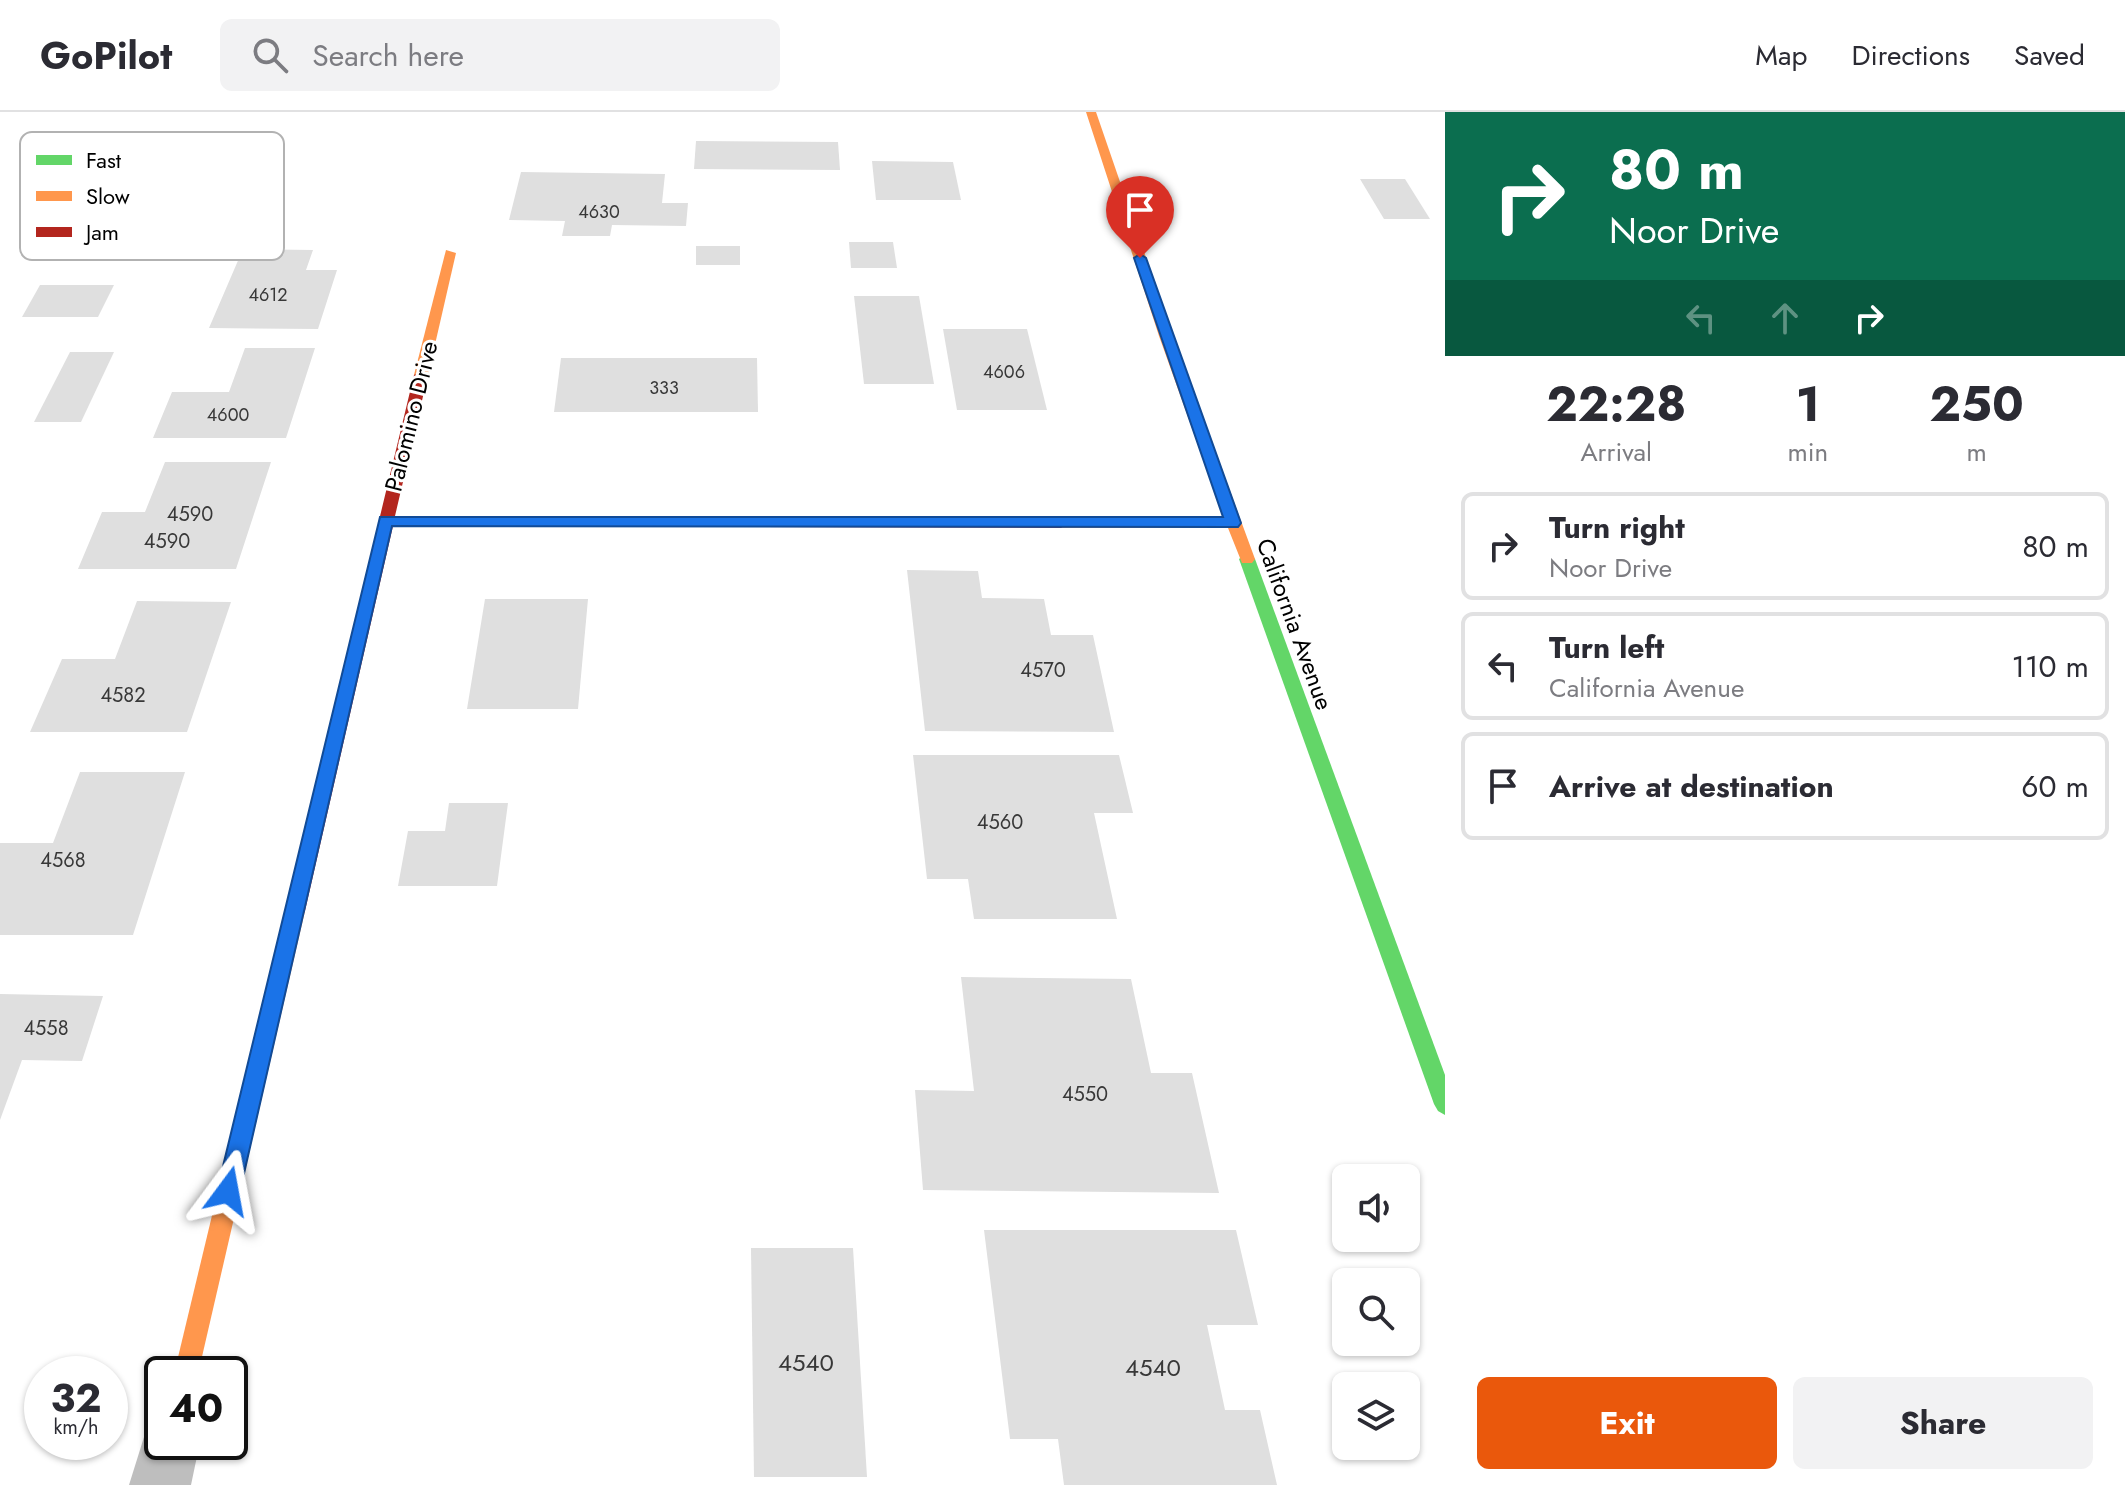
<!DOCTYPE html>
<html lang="en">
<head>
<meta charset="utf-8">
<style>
	body { margin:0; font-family:Jost,sans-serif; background:#f2f2f3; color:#2b2b33; height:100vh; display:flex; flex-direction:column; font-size:30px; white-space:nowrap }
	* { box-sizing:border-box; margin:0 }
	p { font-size:26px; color:#7c7c81 }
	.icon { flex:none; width:44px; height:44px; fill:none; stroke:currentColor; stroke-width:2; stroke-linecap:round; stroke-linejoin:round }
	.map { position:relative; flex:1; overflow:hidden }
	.details { display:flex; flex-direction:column; background:#fff; width:680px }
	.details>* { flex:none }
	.top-card { background:#0b6e4f; color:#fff; overflow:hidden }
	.tools { position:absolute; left:1332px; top:1052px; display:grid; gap:16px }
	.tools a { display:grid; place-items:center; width:88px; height:88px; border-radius:12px; background:#fff; box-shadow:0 2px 6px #0004; font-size:40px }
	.speed { position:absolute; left:24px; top:1244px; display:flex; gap:16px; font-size:40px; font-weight:700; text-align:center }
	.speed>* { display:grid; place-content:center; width:104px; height:104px; border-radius:50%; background:#fff; box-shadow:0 2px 6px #0004; line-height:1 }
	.speed small { font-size:20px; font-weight:400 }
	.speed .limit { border:4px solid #111; border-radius:12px; background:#fff; color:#111 }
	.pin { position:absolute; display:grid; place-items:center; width:68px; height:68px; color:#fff; margin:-82px -34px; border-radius:50% 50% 50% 0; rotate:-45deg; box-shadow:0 0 8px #0007 }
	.pin .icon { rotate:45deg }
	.me { position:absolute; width:88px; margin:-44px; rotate:13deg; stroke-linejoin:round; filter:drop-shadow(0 0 6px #0008) }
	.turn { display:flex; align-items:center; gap:28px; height:168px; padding:0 32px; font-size:36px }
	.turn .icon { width:104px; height:104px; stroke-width:2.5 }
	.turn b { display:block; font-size:56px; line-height:68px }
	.lanes { display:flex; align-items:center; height:76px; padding:0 32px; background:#0003; justify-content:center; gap:40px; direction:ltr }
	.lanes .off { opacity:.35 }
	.eta { display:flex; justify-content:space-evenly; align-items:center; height:136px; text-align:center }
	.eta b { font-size:48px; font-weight:700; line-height:56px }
	.button { display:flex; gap:16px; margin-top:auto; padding:16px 32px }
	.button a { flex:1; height:92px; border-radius:12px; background:#ea580c; color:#fff; font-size:32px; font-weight:700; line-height:92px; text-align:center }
	.button a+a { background:#f2f2f3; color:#2b2b33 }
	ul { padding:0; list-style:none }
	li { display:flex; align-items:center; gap:24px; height:108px; margin:0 16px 12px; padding:0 16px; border:4px solid #e1e1e2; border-radius:12px }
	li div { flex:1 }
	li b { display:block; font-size:30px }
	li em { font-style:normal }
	header { display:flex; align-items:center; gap:48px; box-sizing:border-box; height:112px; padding:0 40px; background:#fff; border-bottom:2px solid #e1e1e2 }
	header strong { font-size:38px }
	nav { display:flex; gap:44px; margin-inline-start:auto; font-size:28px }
	.search { width:560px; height:72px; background:#f2f2f3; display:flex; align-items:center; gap:20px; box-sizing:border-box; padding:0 28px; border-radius:12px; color:#7c7c81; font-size:30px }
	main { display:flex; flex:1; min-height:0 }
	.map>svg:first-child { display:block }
	.building { fill:#dfdfdf }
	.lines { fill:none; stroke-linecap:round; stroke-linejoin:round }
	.street { fill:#bebebe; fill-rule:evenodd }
	.fast { fill:#63d668; fill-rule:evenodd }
	.slow { fill:#ff974d; fill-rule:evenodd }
	.jam { fill:#b3261e; fill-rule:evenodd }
	.route { fill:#1a73e8; stroke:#114b97; stroke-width:2 }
	.labels { text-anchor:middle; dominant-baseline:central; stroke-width:6; stroke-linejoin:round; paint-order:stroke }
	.far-number-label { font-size:18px; fill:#383838 }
	.number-label { font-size:20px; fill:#383838 }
	.street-label { font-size:24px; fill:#000; stroke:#fff }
	.near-number-label { font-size:24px; fill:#383838 }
	.key { fill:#fff; stroke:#b2b2b2; stroke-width:2 }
	.key-label { font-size:22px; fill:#000 }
</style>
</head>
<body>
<header>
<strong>GoPilot</strong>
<div class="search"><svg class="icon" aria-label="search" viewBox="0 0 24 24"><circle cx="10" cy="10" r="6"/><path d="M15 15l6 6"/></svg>Search here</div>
<nav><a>Map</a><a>Directions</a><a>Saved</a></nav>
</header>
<main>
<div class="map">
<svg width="1445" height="1373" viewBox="0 0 1445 1373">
	<rect width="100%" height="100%" fill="#fff"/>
	<g class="building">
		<polygon points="696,29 838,30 840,58 694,57"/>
		<polygon points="872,49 953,50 961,88 876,88"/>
		<polygon points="521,60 665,62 662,91 688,91 686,114 612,113 610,124 562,124 565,109 509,108"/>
		<polygon points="1360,67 1405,67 1430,107 1384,107"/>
		<polygon points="849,130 893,130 897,156 851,156"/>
		<rect x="696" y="134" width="44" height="19"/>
		<polygon points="243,137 313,138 306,158 337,158 318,217 209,216"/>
		<polygon points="40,173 114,173 98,205 22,205"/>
		<polygon points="854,184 919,184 934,272 864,272"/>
		<polygon points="943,217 1027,217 1047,298 957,298"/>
		<polygon points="245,236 315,236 286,326 153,326 172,280 229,280"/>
		<polygon points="70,240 114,240 81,310 34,310"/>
		<polygon points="561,246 757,246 758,300 554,300"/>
		<polygon points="165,350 271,350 236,457 78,457 102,400 145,400"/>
		<polygon points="907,458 978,459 982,486 1044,487 1051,523 1093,523 1114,620 925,619"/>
		<polygon points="485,487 588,487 578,597 467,597"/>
		<polygon points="137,489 231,490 187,620 30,620 62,547 115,547"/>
		<polygon points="913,643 1119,643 1133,701 1094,701 1117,807 974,807 968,767 927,767"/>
		<polygon points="80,660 185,660 133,823 0,823 0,731 53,731"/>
		<polygon points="449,691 508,691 497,774 398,774 408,719 445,719"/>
		<polygon points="961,865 1131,867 1151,961 1192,961 1219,1081 923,1078 915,978 974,979"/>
		<polygon points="0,882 103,884 82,949 22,948 0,1008"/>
		<polygon points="984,1118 1236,1118 1258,1213 1207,1213 1225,1298 1260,1298 1277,1373 1064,1373 1058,1327 1010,1327"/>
		<polygon points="751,1136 853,1136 867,1365 754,1365"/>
	</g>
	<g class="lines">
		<polygon class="street" points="162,1303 162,1330 200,1330 191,1373 129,1373 149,1309"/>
		<polygon class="fast" points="1247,441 1255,447 1445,963 1445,1003 1438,999 1434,992 1239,447"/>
		<g class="slow">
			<polygon points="1086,0 1096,0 1173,224 1255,447 1252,451 1242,451 1228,416 1061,416 1053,411 1061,406 1224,406 1159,224"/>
			<polygon points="446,138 456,141 428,263 421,267 414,263"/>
			<polygon points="295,790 302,793 305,799 198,1262 174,1262 285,799 288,793"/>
		</g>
		<polygon class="jam" points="421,259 428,263 395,404 1061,406 1069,411 1061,416 393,414 305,799 302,805 295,808 288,805 285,799 414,263"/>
	</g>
	<polygon class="route" points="1140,142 1146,146 1241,411 1238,415 392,414 240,1079 236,1087 228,1090 220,1087 217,1079 380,405 1223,405 1134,146"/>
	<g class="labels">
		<g class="far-number-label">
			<text x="599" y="100">4630</text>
			<text x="268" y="183">4612</text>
			<text x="1004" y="260">4606</text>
			<text x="664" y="276">333</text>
			<text x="228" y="303">4600</text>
		</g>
		<g class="number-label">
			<text x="190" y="402">4590</text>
			<text x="167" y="429">4590</text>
			<text x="1043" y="558">4570</text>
			<text x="123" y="583">4582</text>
			<text x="1000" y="710">4560</text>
			<text x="63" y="748">4568</text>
			<text x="46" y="916">4558</text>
			<text x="1085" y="982">4550</text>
		</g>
		<g class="street-label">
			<text transform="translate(411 304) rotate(-76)">Palomino Drive</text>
			<text transform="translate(1295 512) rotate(70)">California Avenue</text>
		</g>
		<g class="near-number-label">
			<text x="806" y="1250">4540</text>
			<text x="1153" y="1255">4540</text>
		</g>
	</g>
	<rect x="20" y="20" width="264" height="128" rx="12" class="key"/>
	<rect x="36" y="43" width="36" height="10" fill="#63d668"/>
	<rect x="36" y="79" width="36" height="10" fill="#ff974d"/>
	<rect x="36" y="115" width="36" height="10" fill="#b3261e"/>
	<g class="key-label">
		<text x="86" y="56">Fast</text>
		<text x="86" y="92">Slow</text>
		<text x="86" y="128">Jam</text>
	</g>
</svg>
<div class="tools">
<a><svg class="icon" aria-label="sound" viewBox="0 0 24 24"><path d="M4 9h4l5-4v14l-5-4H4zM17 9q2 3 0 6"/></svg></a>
<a><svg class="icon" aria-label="search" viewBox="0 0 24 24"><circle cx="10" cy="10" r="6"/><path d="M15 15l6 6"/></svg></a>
<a><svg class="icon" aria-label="layers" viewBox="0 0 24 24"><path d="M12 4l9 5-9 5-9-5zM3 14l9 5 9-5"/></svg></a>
</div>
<div class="speed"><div>32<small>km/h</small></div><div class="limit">40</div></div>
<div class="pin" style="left:1140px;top:146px;background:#d93025"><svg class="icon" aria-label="arrive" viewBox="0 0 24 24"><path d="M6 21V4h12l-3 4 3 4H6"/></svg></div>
<svg class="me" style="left:228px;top:1079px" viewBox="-20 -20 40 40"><path d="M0-17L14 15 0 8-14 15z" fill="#1a73e8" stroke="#fff" stroke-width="4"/></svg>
</div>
<section class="details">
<div class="top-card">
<div class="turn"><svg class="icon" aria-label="right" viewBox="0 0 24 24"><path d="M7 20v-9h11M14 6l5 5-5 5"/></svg><div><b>80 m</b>Noor Drive</div></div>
<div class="lanes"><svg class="icon off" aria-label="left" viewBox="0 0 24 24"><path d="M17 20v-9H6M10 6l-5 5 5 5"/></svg><svg class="icon off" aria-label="ahead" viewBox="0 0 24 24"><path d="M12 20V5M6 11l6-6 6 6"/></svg><svg class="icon" aria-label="right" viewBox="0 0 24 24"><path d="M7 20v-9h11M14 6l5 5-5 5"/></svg></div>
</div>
<div class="eta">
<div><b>22:28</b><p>Arrival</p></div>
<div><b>1</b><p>min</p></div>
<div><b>250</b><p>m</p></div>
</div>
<ul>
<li><svg class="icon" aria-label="right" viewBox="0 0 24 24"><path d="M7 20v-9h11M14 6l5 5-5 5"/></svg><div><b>Turn right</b><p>Noor Drive</p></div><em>80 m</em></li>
<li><svg class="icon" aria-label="left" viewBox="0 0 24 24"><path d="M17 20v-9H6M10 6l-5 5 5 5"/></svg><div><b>Turn left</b><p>California Avenue</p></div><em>110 m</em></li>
<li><svg class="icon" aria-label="arrive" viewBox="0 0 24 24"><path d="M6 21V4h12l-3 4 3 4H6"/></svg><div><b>Arrive at destination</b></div><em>60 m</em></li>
</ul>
<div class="button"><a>Exit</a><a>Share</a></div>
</section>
</main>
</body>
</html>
